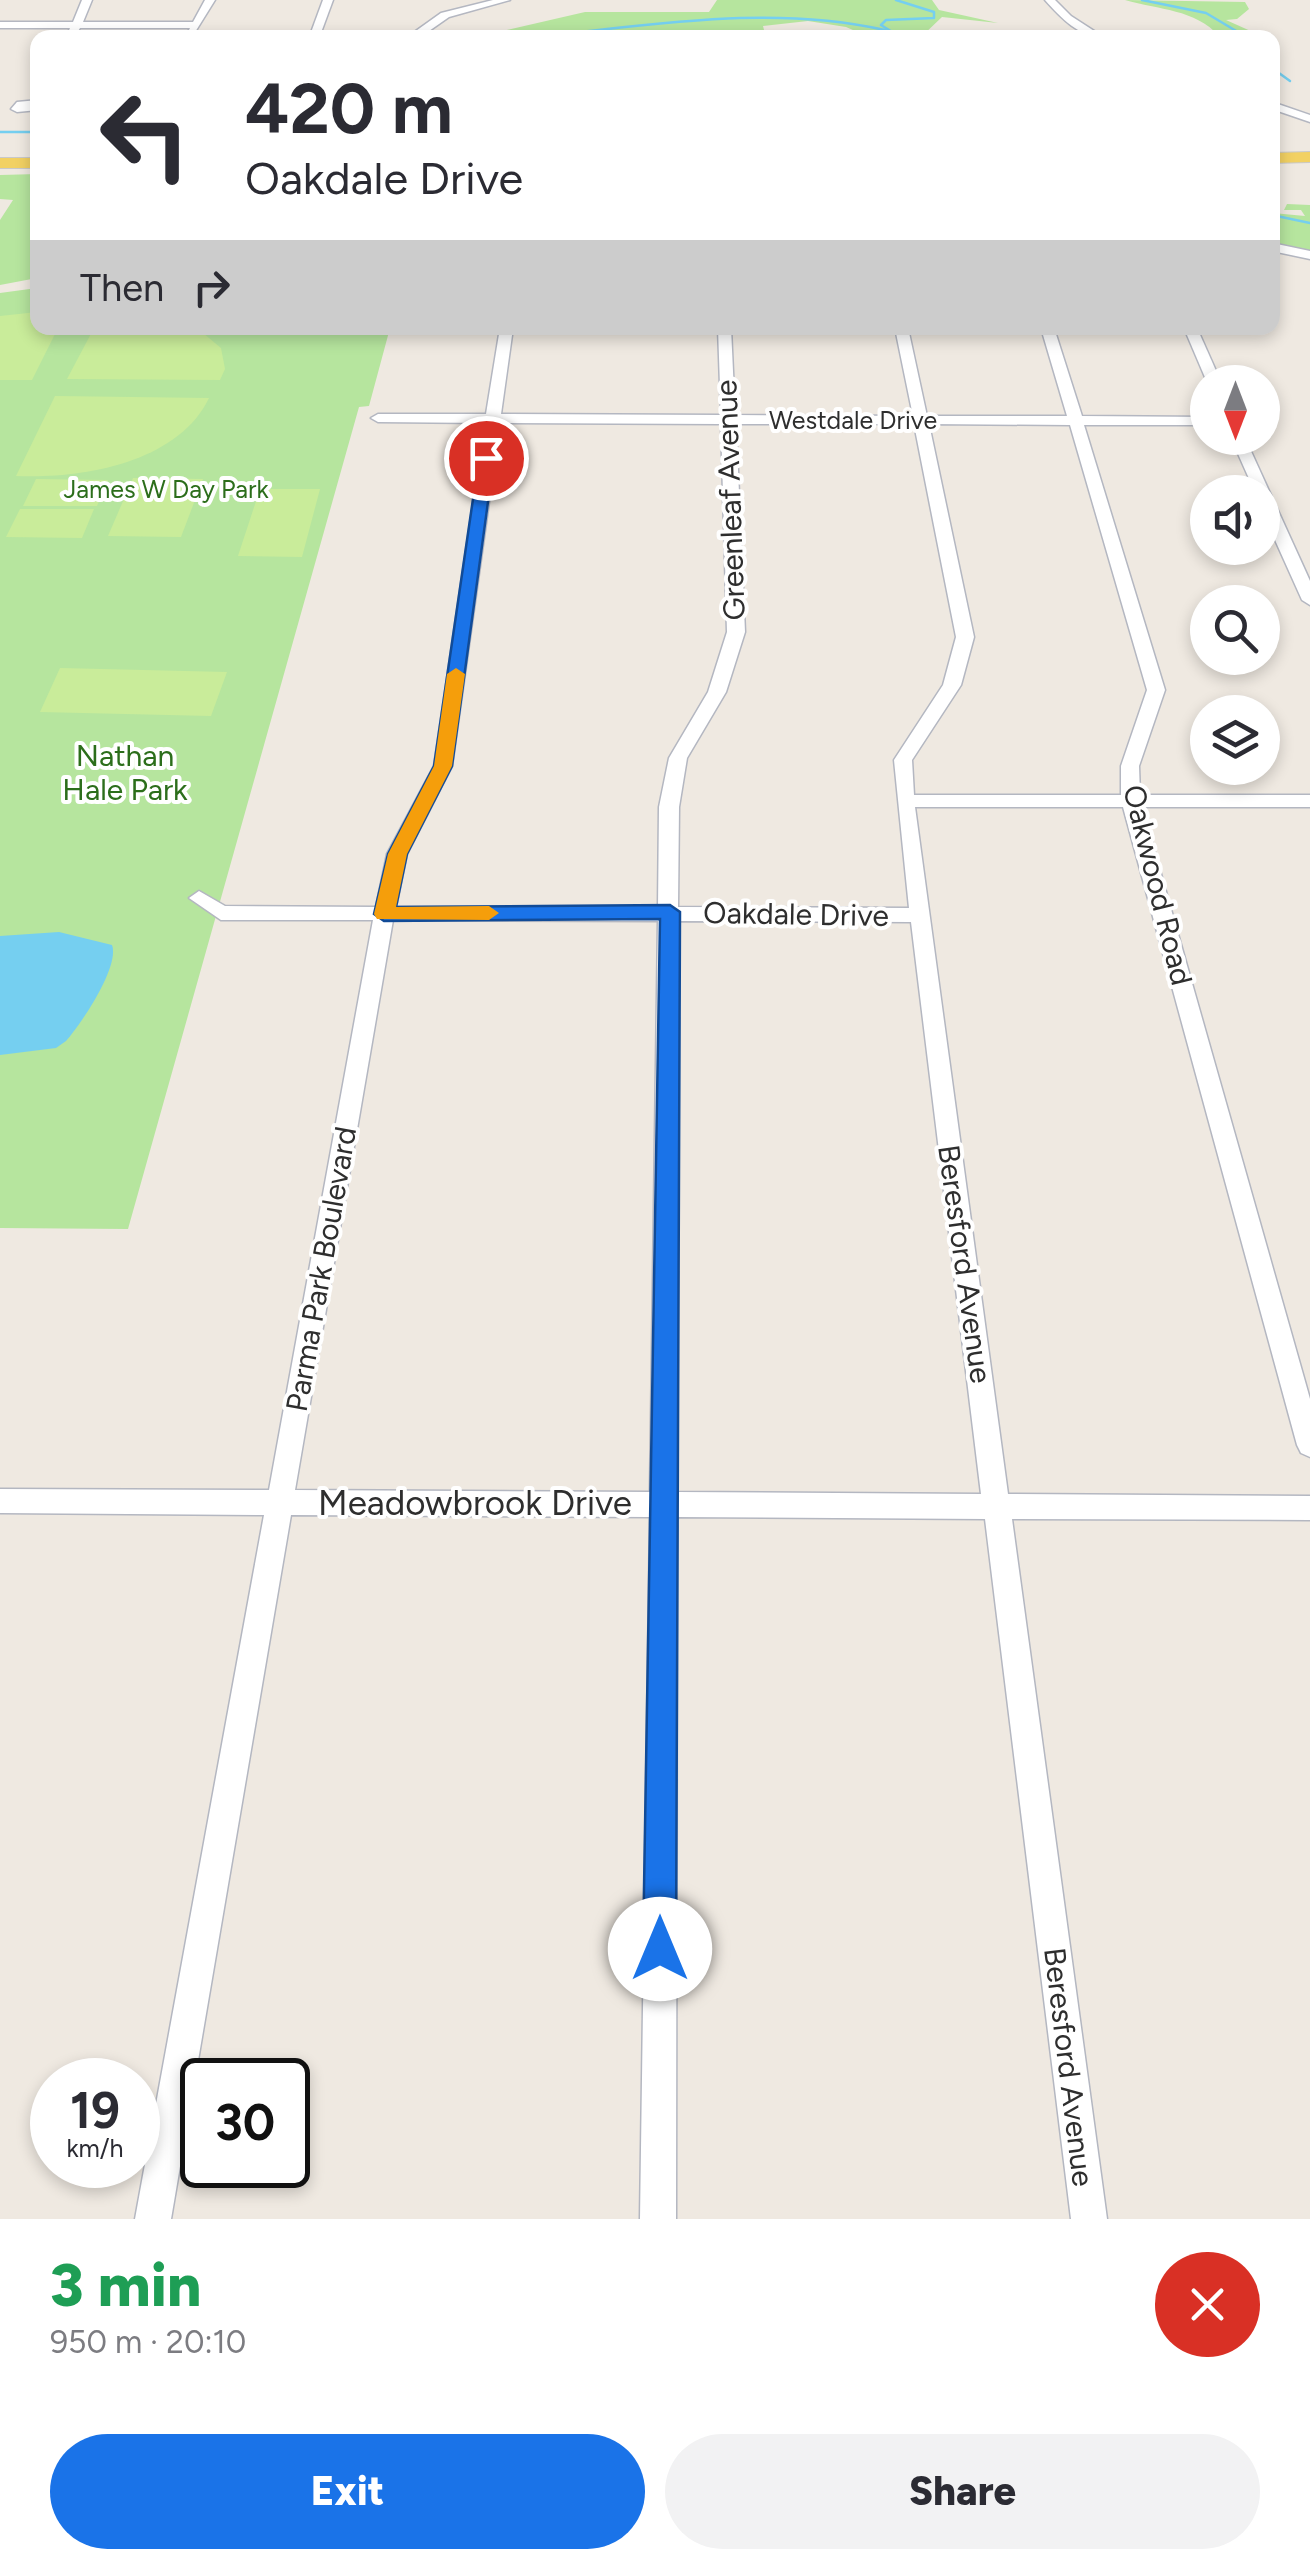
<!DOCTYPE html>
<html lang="en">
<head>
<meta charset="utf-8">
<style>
	body { margin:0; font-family:Figtree,sans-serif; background:#f2f2f3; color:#2b2b33; height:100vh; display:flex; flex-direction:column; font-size:38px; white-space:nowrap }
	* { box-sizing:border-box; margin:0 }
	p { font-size:32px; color:#7c7c81 }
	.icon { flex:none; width:55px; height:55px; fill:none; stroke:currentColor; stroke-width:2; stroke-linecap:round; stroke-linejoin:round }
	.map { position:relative; height:2219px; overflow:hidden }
	.panel { display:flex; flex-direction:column; background:#fff; flex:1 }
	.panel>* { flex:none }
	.top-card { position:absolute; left:30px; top:30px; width:1250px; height:305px; border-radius:20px; box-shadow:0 5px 15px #0003; background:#fff; color:#2b2b33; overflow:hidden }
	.needle { width:65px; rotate:180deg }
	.tools { position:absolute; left:1190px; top:365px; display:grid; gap:20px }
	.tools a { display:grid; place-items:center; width:90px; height:90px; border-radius:50%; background:#fff; box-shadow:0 5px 15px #0003; font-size:50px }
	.speed { position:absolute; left:30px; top:2058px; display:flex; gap:20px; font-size:50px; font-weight:700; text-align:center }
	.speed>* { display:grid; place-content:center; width:130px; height:130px; border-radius:50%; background:#fff; box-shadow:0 5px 15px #0003; line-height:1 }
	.speed small { font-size:25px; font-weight:400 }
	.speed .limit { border:5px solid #111; border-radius:15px; background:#fff; color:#111 }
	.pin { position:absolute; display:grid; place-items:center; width:85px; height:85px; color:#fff; margin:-42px; border:5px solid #fff; border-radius:50%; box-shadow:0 2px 10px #0007 }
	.me { position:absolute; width:110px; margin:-55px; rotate:0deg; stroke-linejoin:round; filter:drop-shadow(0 0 8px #0008) }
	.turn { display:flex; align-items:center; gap:35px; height:210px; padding:0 50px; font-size:45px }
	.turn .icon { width:130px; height:130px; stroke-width:2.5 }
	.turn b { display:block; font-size:70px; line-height:85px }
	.then { display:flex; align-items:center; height:95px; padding:0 50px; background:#0003; gap:20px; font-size:38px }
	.round { display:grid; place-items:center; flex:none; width:105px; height:105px; border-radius:52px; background:#f2f2f3 }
	.summary { display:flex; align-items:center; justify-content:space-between; height:170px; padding:0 50px }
	h1 { font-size:60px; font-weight:800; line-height:75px; color:#1e9e55 }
	.primary-button { display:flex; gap:20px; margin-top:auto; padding:20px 50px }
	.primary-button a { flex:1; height:115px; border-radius:60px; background:#1a73e8; color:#fff; font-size:40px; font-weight:800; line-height:115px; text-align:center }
	.primary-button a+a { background:#f2f2f3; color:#2b2b33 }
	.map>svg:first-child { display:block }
	.green { fill:#b6e59e }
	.pitch { fill:#c9ec9a }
	.water { fill:#75cff0 }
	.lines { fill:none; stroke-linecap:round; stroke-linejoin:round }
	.stream { stroke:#75cff0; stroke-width:2.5 }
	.minor-casing { stroke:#b4b7c1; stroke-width:3 }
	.major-casing { stroke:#c9c9c9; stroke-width:2 }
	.minor { fill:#fff; fill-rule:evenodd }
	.major { fill:#f2d163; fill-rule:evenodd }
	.route { fill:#1a73e8; stroke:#114b97; stroke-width:2.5 }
	.slow { fill:#f59e0b }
	.labels { text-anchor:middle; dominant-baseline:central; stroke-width:8; stroke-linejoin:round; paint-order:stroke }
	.far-street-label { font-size:25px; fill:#2e2e2e; stroke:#fff }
	.far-park-label { font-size:25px; fill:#2c6e1b; stroke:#fff }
	.street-label { font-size:30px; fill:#2e2e2e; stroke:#fff }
	.park-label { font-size:30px; fill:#2c6e1b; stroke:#fff }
	.near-street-label { font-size:35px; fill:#2e2e2e; stroke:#fff }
</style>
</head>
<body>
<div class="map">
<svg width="1310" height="2219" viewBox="0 0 1310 2219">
	<rect width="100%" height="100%" fill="#efe9e1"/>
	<g class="green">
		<polygon points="717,0 932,0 939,10 998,23 942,17 920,38 869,37 846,27 808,21 763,26 765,34 779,38 477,37 585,12 709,12"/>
		<path d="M1125 0 1245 2 1249 9 1237 19 1226 20 1264 37 1219 36C1195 9 1159 10 1125 0Z"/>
		<polygon points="38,174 37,278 0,285 0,220 13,200 0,199 0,175"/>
		<polygon points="1287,204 1310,205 1310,252 1273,244 1273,213 1305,216 1301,210 1284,210"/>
		<polygon points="37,288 38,328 390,328 369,406 359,407 128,1229 0,1228 0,293"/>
	</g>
	<g class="pitch">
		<polygon points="37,312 38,328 58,328 32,380 0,380 0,316"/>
		<polygon points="94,328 197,328 221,348 225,369 220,380 67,379"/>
		<path d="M55 396 209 398C178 463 81 479 16 476Z"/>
		<polygon points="133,478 203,479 181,537 108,536"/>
		<polygon points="36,479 108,480 97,506 23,506"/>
		<polygon points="260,489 320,489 302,557 238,556"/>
		<polygon points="20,509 94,509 82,538 6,537"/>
		<polygon points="60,668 227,672 211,716 40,712"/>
	</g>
	<path class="water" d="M59 932 112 945C120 966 81 1024 66 1041L56 1048 0 1055V936Z"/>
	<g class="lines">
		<g class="stream">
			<polyline points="896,0 934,12 934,18 886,20 881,25 902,38"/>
			<polyline points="1142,0 1206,13 1248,38"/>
			<path d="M522 38C642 27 766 3 885 30"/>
			<polyline points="1272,68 1290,81"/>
			<polyline points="0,132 38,132"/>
			<polyline points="1272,215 1310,223"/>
		</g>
		<g class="minor-casing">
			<g id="minor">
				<polygon points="82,0 92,0 83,22 193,22 205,0 215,0 192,37 187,34 190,28 80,28 74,38 67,35 70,28 0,28 0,22 73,22"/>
				<polygon points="323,0 333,0 319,38 309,38"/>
				<polygon points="493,0 510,0 449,17 419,38 406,38 441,13"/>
				<path d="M1045 0H1055L1071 16 1105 38C1080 38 1061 18 1045 0Z"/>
				<polygon points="38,100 38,110 17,112 11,109 17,102"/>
				<polygon points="1272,102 1310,115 1310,122 1272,109"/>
				<polygon points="1272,243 1310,251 1310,259 1272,251"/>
				<path d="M500 328H513L501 414 721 415 718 328H731L735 415 913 416 895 328H908L927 416H1067L1041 328H1054L1082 416 1208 417V425H1084L1165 690 1139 766 1140 795H1310V807H1142L1310 1399V1457L1301 1453 1297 1445 1123 807H915L1008 1494 1310 1496V1520L1012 1519 1107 2219H1071L985 1519 677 1517 676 2219H640L650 1517 291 1515 171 2219H135L264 1515 0 1513V1489L269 1490 373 920H221L189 898 199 891 225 906 376 907 387 854 434 766 485 423 378 422 371 418 378 414H486ZM500 423 721 424 727 632 708 692 669 758 659 807 658 907H396L407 854 452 766ZM736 424H914L956 637 943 685 894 760 909 908 678 907 679 807 687 758 726 692 745 632ZM929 424 1070 425 1147 690 1121 766V795H914L912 760 961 685 974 637ZM393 920 658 921 650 1492 295 1490ZM678 921 911 922 981 1494 677 1492Z"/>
				<polygon points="1184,328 1197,328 1221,382 1207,382"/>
				<polygon points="1231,438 1245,438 1310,581 1310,605 1302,600 1262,511 1262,492 1255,492"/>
			</g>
		</g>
		<g class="major-casing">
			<g id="major">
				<polygon points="1310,152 1310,162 1272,163 1272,153"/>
				<rect x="0" y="158" width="38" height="10"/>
			</g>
		</g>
		<use href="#minor" class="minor"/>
		<use href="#major" class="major"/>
	</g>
	<polygon class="route" points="486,453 494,458 452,766 407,854 396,907 670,905 680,912 676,1949 671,1960 660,1965 648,1960 643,1949 660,919 384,921 374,914 388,854 434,766 479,458"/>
	<polygon class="slow" points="456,668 465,674 452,766 407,854 396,907 489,906 499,913 489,920 377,919 374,914 388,854 434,766 447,674"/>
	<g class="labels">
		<g class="far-street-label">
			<text x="853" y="420">Westdale Drive</text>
		</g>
		<g class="far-park-label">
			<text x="166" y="489">James W Day Park</text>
		</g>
		<g class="street-label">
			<text transform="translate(730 500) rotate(-92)">Greenleaf Avenue</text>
			<text transform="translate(1158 885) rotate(76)">Oakwood Road</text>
			<text transform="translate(796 914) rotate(1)">Oakdale Drive</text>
			<text transform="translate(965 1264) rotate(82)">Beresford Avenue</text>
			<text transform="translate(321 1269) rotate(-80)">Parma Park Boulevard</text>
			<text transform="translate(1069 2067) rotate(83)">Beresford Avenue</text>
		</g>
		<g class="park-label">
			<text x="125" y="755">Nathan<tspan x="125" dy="34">Hale Park</tspan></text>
		</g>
		<g class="near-street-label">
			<text x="475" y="1503">Meadowbrook Drive</text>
		</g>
	</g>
</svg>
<div class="tools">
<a><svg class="needle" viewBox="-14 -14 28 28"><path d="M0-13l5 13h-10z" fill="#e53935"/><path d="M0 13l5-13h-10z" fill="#7c7c81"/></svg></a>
<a><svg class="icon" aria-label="sound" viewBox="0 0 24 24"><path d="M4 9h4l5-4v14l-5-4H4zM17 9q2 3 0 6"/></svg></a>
<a><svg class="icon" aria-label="search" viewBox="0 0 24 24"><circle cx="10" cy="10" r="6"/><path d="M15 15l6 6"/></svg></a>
<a><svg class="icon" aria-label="layers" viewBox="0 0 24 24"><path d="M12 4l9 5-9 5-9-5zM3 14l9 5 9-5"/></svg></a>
</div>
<div class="speed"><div>19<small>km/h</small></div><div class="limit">30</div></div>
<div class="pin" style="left:486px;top:458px;background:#d93025"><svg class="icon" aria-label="arrive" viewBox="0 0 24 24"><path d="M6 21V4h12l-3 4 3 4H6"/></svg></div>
<svg class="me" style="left:660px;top:1949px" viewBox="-20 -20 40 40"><circle r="19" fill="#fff"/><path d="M0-13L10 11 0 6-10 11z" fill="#1a73e8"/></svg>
<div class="top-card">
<div class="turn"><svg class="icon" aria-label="left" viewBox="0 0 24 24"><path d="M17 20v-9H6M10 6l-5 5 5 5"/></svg><div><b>420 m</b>Oakdale Drive</div></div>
<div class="then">Then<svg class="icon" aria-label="right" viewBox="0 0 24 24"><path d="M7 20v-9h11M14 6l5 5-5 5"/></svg></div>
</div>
</div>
<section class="panel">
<div class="summary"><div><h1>3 min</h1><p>950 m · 20:10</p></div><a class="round" style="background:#d93025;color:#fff"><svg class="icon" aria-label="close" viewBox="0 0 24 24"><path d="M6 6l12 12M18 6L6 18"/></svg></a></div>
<div class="primary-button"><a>Exit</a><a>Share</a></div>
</section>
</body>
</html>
